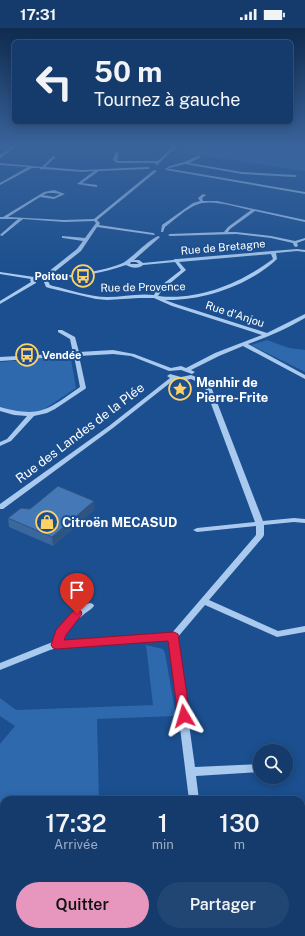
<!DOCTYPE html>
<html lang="fr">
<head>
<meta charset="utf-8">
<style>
	body { margin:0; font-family:"Public Sans",sans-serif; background:#214673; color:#f1f3f6; height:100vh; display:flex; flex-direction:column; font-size:15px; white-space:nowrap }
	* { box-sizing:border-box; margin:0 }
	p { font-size:13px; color:#9dadc1 }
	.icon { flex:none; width:22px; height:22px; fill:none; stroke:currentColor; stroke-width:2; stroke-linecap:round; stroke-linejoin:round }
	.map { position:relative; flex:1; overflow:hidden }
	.drawer { position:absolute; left:0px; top:768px; width:305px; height:140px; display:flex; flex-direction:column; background:#143b6b; border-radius:12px 12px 0 0; box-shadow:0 2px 10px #0003,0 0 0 1px #33557e }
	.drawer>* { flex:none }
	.banner { position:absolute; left:12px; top:12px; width:281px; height:84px; border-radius:6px; box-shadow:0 2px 10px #0003,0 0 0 1px #33557e; background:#143b6b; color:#f1f3f6; overflow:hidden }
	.tools { position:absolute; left:253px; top:716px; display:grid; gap:8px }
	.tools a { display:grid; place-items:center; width:40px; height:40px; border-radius:50%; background:#143b6b; box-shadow:0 2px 10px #0003,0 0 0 1px #33557e; font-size:20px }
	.pin { position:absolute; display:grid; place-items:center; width:34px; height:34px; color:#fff; margin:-41px -17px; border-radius:50% 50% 50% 0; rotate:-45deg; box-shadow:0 0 4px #0007 }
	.pin .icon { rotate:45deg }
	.me { position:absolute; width:44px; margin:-22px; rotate:353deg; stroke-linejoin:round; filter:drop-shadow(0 0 3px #0008) }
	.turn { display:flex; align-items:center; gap:14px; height:84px; padding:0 16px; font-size:18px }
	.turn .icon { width:52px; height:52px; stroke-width:2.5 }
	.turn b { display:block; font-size:28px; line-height:34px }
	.eta { display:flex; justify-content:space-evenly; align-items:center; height:68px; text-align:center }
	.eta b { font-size:24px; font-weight:600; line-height:28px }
	.action { display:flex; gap:8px; margin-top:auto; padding:8px 16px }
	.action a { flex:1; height:46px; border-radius:24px; background:#e797bd; color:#111; font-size:16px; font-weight:600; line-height:46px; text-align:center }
	.action a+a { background:#214673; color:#f1f3f6 }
	.status { display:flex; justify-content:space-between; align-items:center; height:28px; padding:0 20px; background:#143b6b; direction:ltr }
	.status svg { height:11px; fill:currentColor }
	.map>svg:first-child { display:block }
	.green { fill:#2e69ad }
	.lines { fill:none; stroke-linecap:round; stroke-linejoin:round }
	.minor { fill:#a9c9ee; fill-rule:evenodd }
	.wall { fill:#3a679d }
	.shaded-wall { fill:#305480 }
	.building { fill:#4478b7; stroke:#305480 }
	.route { fill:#e11d48; stroke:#92132f }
	.labels { text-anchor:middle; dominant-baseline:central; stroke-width:4; stroke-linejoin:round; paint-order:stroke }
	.far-street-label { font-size:11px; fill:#fff; stroke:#1b4f8f }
	.far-poi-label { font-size:11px; font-weight:bold; fill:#fff; stroke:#1b4f8f; text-anchor:end }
	.poi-label { font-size:13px; font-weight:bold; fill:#fff; stroke:#1b4f8f; text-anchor:start }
	.street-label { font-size:13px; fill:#fff; stroke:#1b4f8f }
</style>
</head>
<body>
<div class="status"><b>17:31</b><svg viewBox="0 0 49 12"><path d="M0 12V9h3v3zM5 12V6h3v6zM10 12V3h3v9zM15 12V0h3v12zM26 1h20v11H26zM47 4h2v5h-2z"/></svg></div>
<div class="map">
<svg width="305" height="908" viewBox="0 0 305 908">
	<rect width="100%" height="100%" fill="#1b4f8f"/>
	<g class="green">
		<polygon points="181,117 297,118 305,119 305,143 183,125 187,121 178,120"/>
		<polygon points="267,312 289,320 305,322 305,344 251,317"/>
		<polygon points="67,329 71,331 76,360 40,384 30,385 0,380 0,334"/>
		<polygon points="146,617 163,621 165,625 176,688 97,691 99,772 4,772 4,848 0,846 0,716 15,698 0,688 0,670 16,682 153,677"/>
	</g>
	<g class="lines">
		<g class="minor">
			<polygon points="15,117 18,117 0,130 0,127"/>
			<polygon points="175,117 178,117 157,137 155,136 156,135 117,135 113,132 115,125 117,124 119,125 117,132 118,133 158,133"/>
			<polygon points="53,128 56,129 45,139 82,142 148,139 150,140 148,141 99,143 82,155 97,157 97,159 96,159 77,156 94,143 82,144 43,141 41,142 40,140 32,140 0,157 0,155 28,139 0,137 0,135 42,139"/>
			<polygon points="198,128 201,129 189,135 242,144 295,147 297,148 295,149 242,146 185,136 169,140 167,139 184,134"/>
			<polygon points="165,140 305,164 305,166 166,142"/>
			<path d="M154 142 157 143 97 192 100 195 99 197 153 205 155 206 154 207 97 199 81 223 48 249C63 249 114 242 126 233 137 225 146 214 158 208L160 209 159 210 134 232H139L143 235 173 232 175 231H177L297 221 305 222V224L297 223 276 225 277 231C250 257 203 273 165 272L176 276 267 305 305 286V290C286 301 268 309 248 316L305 347V351L243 318 219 328 191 342 195 344 192 346 181 342 169 343 131 328 113 326 79 328 86 360 85 361 55 381 47 385 34 388 11 413 0 418V414L7 411 27 388 14 387 0 383V379C41 390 47 382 80 359L74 328 0 333V329L73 325 70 311 58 304V302H62L75 309 79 324 113 322 134 326 171 340 181 338 186 340 215 325 262 307 172 278 154 270H139L107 272 96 271 49 260 46 259 44 254 48 253 50 257 53 258C71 262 89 269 107 269 123 269 138 265 154 267L158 260 181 242 175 234 143 237C139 241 131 240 126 237 103 245 80 248 57 251 50 252 41 249 35 252L36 254V255L0 276V273L31 254 30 252 31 251 0 246V244L34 249 43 248 77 221 83 213 63 210H62V208L85 210 96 195 94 193 64 194 23 191 2 208 0 207 1 206 18 191H0V189H3L44 164 54 162 65 166 54 171 40 169 8 189 64 192 94 191ZM48 165H54L60 166 54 169 43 167ZM271 226 273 231C241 255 199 273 158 268L162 262 186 242 179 234ZM131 234H136L139 236H130Z"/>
			<path d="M203 166 206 167 202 170 203 173H217L305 192V194L255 183 230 201 228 204H236L271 208 295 213 305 210V212L297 215 298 218 296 219 294 218 293 215 271 210 236 206 170 208 168 207 170 206 224 204 228 199 251 182C236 179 210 170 196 177 186 181 174 192 165 199L163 204H161L162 197 193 175 200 173 198 170Z"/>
			<path d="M170 346 181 349 191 347 202 351 210 356 263 493 294 490 305 491V495L294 494 264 497V507L263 509 209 572 278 603 305 598V604L277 609 205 577 177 610 195 739 260 736V744L196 748 199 772H189L169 612 57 620 50 622 0 642V635L45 617 53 614C59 598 73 580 90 575L93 576 94 578C91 582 86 584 82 588 73 594 66 603 63 613L171 606 256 507V498L197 504 193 502 197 500 255 494 204 357 191 351 181 353 175 351 113 400 3 481H0V476L109 398 170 350 167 348Z"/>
			<rect x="206" y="904" width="12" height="4"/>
		</g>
	</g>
	<polygon class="wall" points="94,473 94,482 53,518 9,499 8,490 30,481"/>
	<polygon class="shaded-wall" points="94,473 94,482 53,518 52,509"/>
	<polygon class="building" points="58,458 94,473 52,509 8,490 21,480 30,481"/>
	<linearGradient id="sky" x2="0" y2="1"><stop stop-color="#0f2b4f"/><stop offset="0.48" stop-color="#39639b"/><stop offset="1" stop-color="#39639b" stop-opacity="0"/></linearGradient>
	<rect width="305" height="244" fill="url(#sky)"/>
	<polygon class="route" points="77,582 81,583 82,586 66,607 64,612 174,604 178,606 190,688 189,691 184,693 180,691 178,688 168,613 57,621 53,620 51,617 56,602 73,583"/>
	<defs>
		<g id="bus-ring" transform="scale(1.15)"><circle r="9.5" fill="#1b4f8f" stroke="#ffd166" stroke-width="1.5"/><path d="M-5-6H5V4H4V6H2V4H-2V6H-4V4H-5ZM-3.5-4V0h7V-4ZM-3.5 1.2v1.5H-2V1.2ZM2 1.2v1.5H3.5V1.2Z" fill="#ffd166"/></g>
		<g id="sight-ring" transform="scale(1.15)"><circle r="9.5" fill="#1b4f8f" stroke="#ffd166" stroke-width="1.5"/><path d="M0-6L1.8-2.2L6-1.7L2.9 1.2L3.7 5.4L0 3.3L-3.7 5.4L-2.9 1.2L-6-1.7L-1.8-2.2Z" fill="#ffd166"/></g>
		<g id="shop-ring" transform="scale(1.15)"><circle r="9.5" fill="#1b4f8f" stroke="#ffd166" stroke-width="1.5"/><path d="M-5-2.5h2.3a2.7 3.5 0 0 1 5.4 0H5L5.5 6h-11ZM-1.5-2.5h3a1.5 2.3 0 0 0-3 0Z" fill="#ffd166"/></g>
	</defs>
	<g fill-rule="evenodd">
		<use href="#bus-ring" x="83" y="248"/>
		<use href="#bus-ring" x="27" y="327"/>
		<use href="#sight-ring" x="180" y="361"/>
		<use href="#shop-ring" x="47" y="494"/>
	</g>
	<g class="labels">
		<g class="far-street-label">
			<text transform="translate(223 219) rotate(-5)">Rue de Bretagne</text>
			<text transform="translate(143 259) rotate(-1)">Rue de Provence</text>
			<text transform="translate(235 286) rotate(18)">Rue d'Anjou</text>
		</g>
		<g class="far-poi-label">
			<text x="68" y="248">Poitou</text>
			<text x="42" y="327" text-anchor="start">Vendée</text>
		</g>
		<g class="poi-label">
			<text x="196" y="354">Menhir de<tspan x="196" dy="15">Pierre-Frite</tspan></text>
			<text x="62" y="494">Citroën MECASUD</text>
		</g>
		<g class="street-label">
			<text transform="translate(80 405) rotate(-37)">Rue des Landes de la Plée</text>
		</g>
	</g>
</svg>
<div class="tools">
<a><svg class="icon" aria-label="search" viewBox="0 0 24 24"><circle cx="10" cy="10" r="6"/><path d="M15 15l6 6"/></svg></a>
</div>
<div class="pin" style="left:77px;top:586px;background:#d93025"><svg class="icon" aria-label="arrive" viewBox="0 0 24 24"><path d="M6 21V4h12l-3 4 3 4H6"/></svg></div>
<svg class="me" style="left:184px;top:688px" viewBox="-20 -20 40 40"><path d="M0-17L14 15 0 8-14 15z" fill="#e11d48" stroke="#fff" stroke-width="4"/></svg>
<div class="banner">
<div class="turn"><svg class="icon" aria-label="left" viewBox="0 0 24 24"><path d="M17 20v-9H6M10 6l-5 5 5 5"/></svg><div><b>50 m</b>Tournez à gauche</div></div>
</div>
<section class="drawer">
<div class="eta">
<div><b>17:32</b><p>Arrivée</p></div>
<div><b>1</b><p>min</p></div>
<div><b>130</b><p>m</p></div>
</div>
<div class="action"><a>Quitter</a><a>Partager</a></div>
</section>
</div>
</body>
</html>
